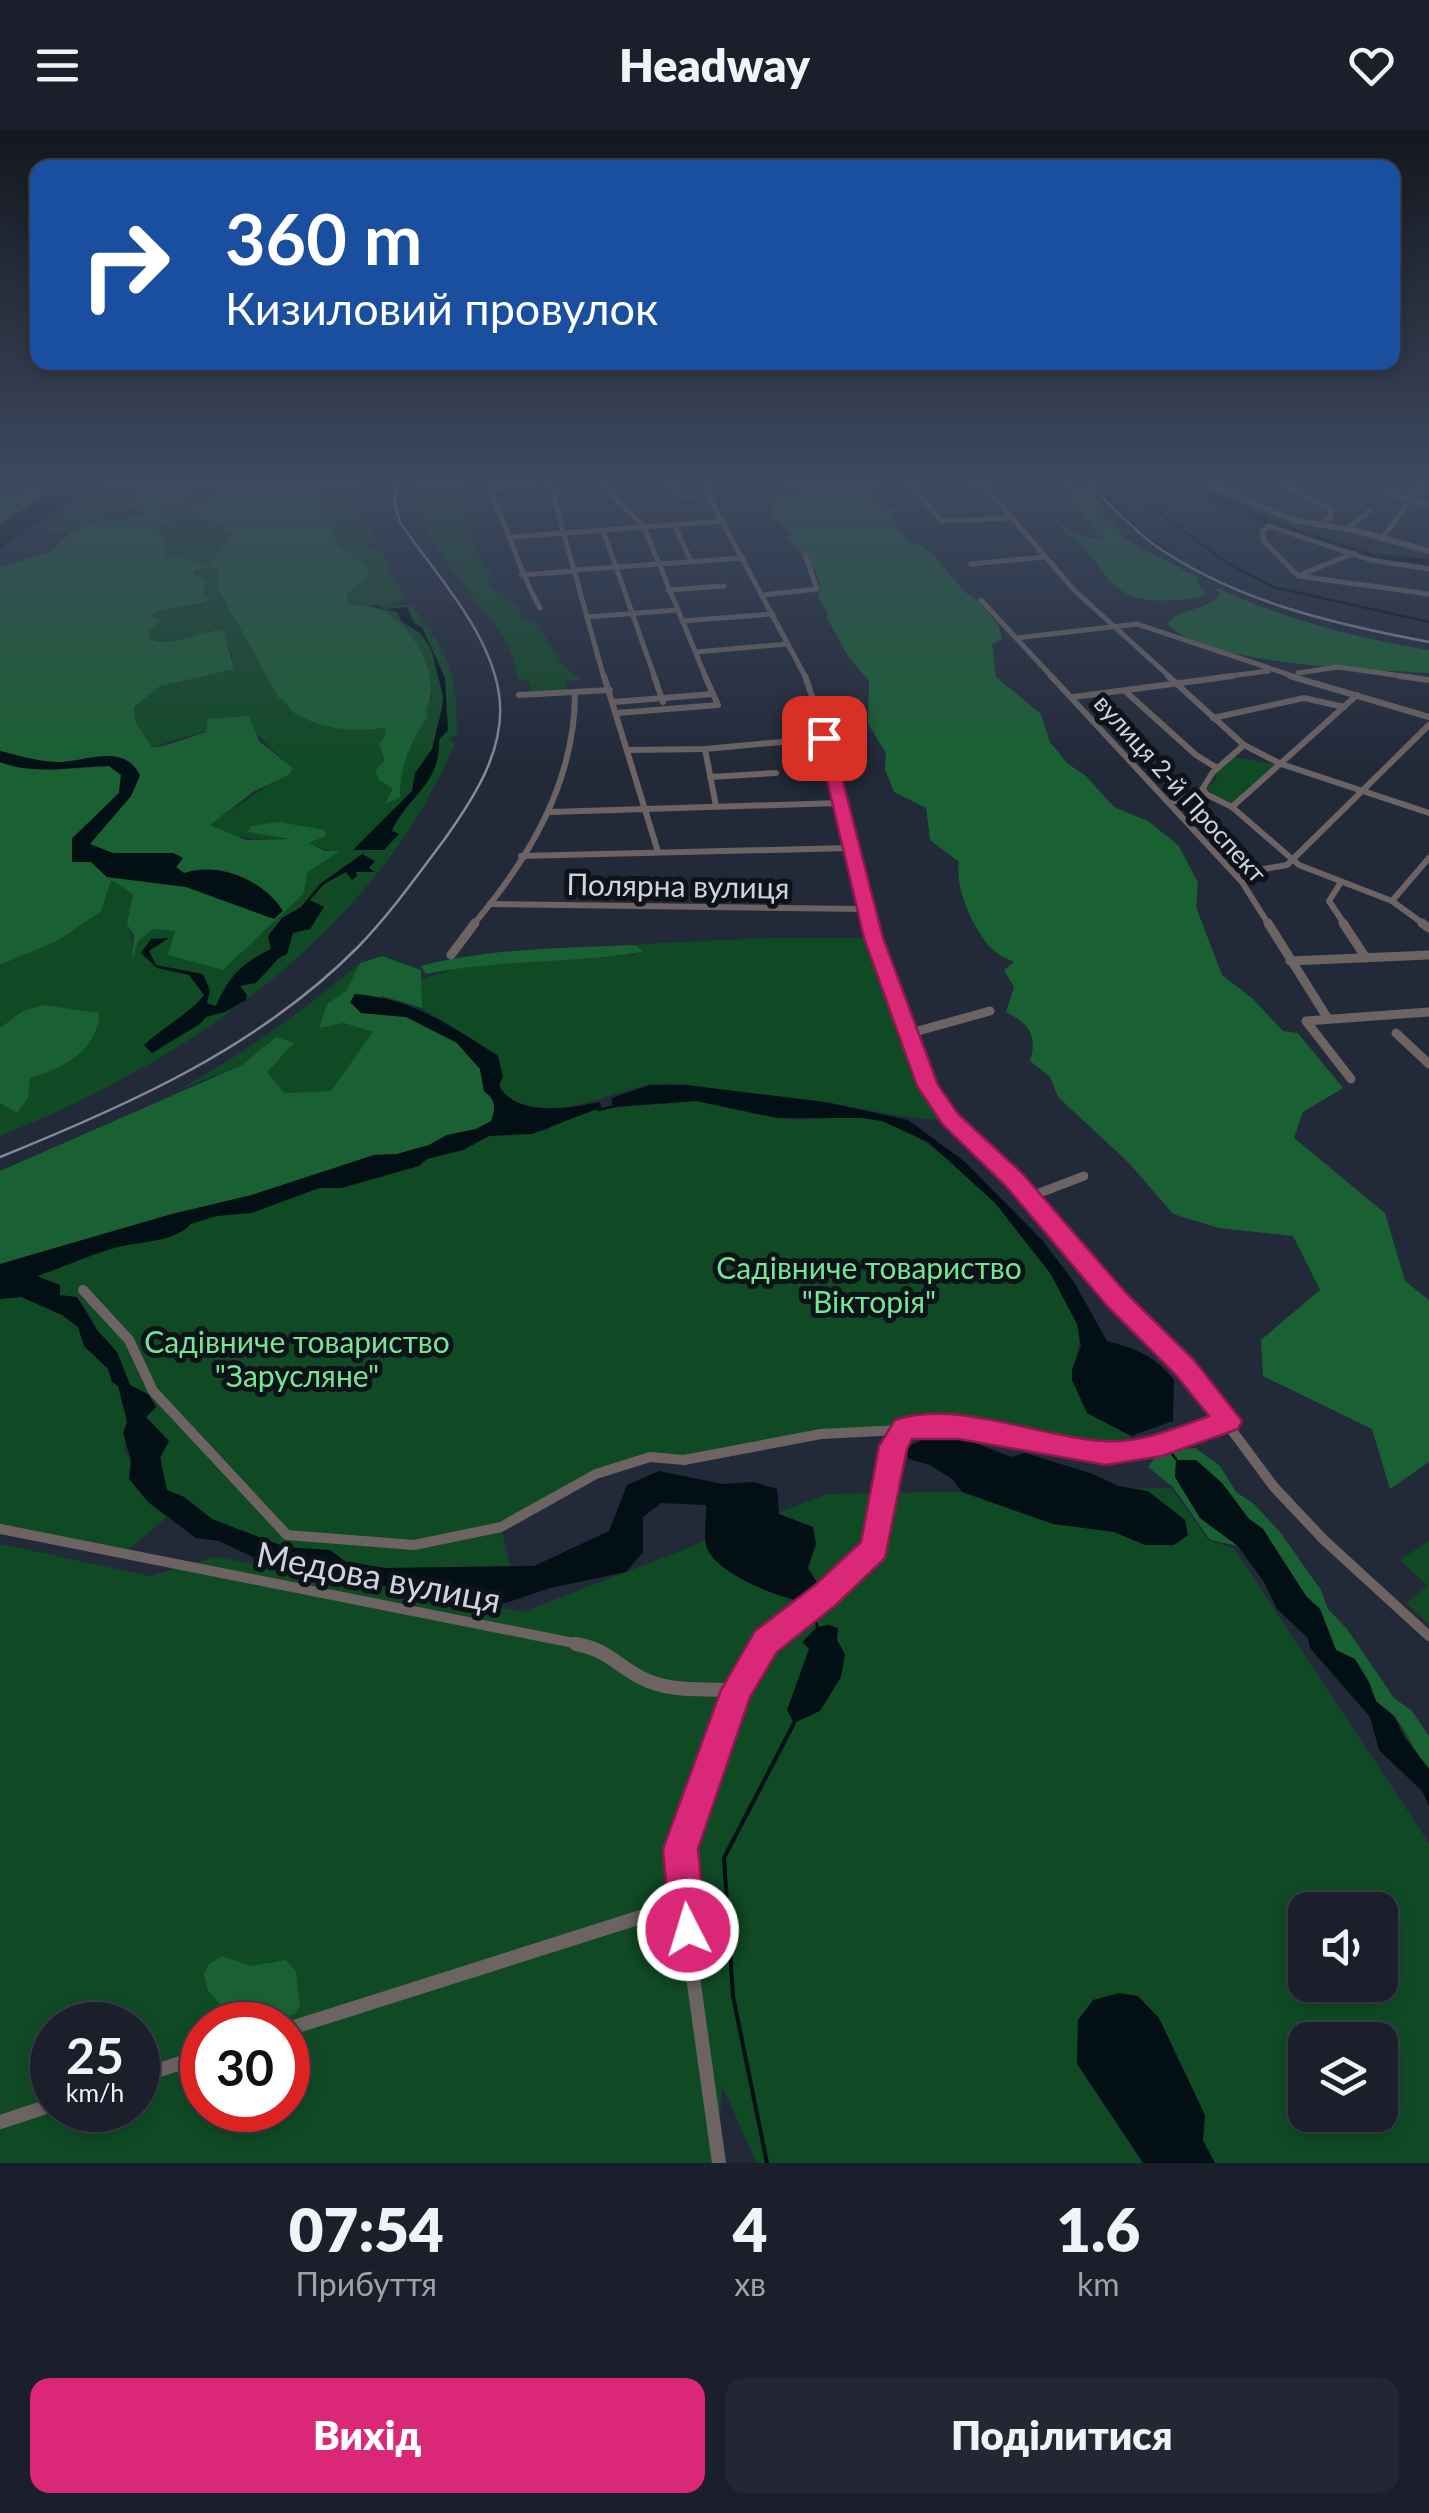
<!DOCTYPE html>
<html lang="uk">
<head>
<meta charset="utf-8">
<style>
	body { margin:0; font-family:Lato,sans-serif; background:#232733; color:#f1f3f6; height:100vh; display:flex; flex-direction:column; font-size:38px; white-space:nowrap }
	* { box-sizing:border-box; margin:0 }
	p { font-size:32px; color:#9fa2a9 }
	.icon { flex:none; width:55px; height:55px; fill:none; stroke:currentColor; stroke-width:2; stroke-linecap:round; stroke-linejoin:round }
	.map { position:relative; height:2033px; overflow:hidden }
	.sheet { display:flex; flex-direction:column; background:#1a1f2b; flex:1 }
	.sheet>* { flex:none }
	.banner { position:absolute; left:30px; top:30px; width:1370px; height:210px; border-radius:20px; box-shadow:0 5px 15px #0003,0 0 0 2px #383d47; background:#1a4fa0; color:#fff; overflow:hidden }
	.controls { position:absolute; left:1288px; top:1762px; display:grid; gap:20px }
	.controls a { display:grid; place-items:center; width:110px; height:110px; border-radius:20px; background:#1a1f2b; box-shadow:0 5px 15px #0003,0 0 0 2px #383d47; font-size:50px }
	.speed { position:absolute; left:30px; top:1872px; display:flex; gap:20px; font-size:50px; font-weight:700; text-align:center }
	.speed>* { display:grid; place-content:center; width:130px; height:130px; border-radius:50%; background:#1a1f2b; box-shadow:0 5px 15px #0003,0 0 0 2px #383d47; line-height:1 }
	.speed small { font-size:25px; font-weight:400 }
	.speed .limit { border:15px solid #d22; background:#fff; color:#111 }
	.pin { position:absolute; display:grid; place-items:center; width:85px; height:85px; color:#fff; margin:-42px; border-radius:20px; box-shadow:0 5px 15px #0006 }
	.me { position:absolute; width:110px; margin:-55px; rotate:355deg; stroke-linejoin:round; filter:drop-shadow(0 0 8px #0008) }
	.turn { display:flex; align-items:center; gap:35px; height:210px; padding:0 30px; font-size:45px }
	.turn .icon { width:130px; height:130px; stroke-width:2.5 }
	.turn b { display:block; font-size:70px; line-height:85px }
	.eta { display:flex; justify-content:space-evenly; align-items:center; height:170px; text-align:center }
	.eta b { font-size:60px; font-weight:800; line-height:70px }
	.action { display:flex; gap:20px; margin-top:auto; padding:20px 30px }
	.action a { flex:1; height:115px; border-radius:20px; background:#db2777; color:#fff; font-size:40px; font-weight:800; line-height:115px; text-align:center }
	.action a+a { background:#232733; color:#f1f3f6 }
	header { display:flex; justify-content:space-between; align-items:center; height:130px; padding:0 30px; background:#1a1f2b; font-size:45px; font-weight:800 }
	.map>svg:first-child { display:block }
	.green { fill:#104a25; fill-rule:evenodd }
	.forest { fill:#196132 }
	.water { fill:#021016 }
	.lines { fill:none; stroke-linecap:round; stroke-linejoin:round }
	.stream-far1 { stroke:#021016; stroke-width:2.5 }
	.stream { stroke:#021016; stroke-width:4 }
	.river { fill:#021016; fill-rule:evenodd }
	.minor-far4 { stroke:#6d6362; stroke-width:5 }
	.minor-far3 { stroke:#6d6362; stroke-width:6 }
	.minor-far2 { stroke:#6d6362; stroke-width:9 }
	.minor-far1 { stroke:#6d6362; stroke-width:10 }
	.minor { stroke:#6d6362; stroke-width:14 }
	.tertiary { stroke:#6d6362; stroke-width:6 }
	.rail { stroke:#858a98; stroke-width:2.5 }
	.route { fill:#db2777; stroke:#8e194d; stroke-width:2.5 }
	.labels { text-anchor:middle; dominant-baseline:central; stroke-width:10; stroke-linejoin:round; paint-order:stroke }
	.far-street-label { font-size:25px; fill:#ced3de; stroke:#0e1219 }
	.street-label { font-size:30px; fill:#ced3de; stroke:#0e1219 }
	.park-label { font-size:30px; fill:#73e894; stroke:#0e1219 }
	.near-street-label { font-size:35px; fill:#ced3de; stroke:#0e1219 }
</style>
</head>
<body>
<header><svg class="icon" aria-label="menu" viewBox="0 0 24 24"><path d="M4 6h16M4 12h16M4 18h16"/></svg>Headway<svg class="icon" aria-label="heart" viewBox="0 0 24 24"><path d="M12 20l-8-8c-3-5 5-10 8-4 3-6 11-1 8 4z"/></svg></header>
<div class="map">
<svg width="1429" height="2033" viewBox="0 0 1429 2033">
	<rect width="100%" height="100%" fill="#222939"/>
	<g class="green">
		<path d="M105 354H160L134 360C120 385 80 398 54 404L46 397 96 364Z"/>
		<path d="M199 354H227L185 382 186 386 219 393 234 405C226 419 213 441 217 457 219 466 230 475 234 484 268 546 298 616 386 596V631L379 650 393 659 416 603 428 587 425 579 432 567 426 532 387 483 349 474 346 467 353 457 370 447 368 438 335 413 316 364 321 354H363L356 364 365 386 352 391 368 395 376 411 363 417 381 418 393 448 408 469 380 477 412 475C450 525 457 542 457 605L447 609 455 613C375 804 187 931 0 1006V835L59 810 111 750 133 763 129 789 134 825 138 811 153 799 175 801 169 825 223 840 302 764 308 742 338 721C323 721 312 713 298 711 260 704 251 717 210 694L293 639 253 601H206L152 617 135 591 134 577 160 556 234 538 230 518 211 500C194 508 169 516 150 509L148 501 161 490 150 486 163 476 199 475 203 464 193 445 208 435 180 427 163 428 158 399 170 391 165 388V378L191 368Z"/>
		<path d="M418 354H463L459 376 465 380 460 383 476 398 465 402 479 419 477 426 487 430 479 436 493 439 486 449 495 450 489 454 521 480 519 488 536 492 564 537 581 549 566 552V561H532L529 551 518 549C515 537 512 522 506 512 484 474 404 399 418 354Z"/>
		<polygon points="1234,627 1277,635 1234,674 1206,660 1217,648 1214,645"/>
		<path d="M770 808H873L922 945 951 990C909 990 872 980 831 973 801 968 770 967 740 963 711 959 677 949 648 955 605 964 569 987 522 974 496 967 498 948 498 925L422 878 418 850 469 835 633 825 642 822 636 815 641 814Z"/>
		<path d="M360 833 346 861 327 874 319 897 344 893 374 902 331 961 284 963 267 942 276 907 242 935 178 960C244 924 302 882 360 833Z"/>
		<path d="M696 971C723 976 751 984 778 988 811 993 844 983 877 990 944 1004 1063 1133 1078 1199 1083 1220 1071 1231 1072 1250L1087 1283 1131 1306 1126 1320 1106 1323 959 1297 821 1304 684 1330 650 1327 596 1344 501 1397 510 1436 385 1438 346 1432 330 1420 285 1417 242 1401 212 1389 184 1367 167 1360C159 1331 165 1312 146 1287L156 1277 148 1264 130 1255 117 1222 97 1200 83 1174 60 1165 36 1147 115 1117 168 1108 191 1094 216 1086 251 1083 319 1058H341L418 1036 426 1029 463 1020 489 1006 547 1000 558 992 600 979Z"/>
		<polygon points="21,1167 63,1185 78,1197 84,1215 108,1239 112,1252 118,1256 128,1292 124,1317 148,1372 167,1387 123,1424 0,1399 0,1169"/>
		<path d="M1171 1358 1209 1411 1234 1418 1429 1713V2033H757L722 1956 717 2033H0V1414L150 1446 216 1427 523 1482 827 1364ZM1305 1780H1380V1855H1305ZM52 1895H138V1980H52ZM202 1895H288V1980H202ZM1305 1910H1380V1985H1305Z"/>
		<polygon points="1429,1411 1429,1494 1406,1473 1428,1456 1400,1430"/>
	</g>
	<g class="forest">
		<path d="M169 354H199L191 368 165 378V388L171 391 158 399 167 410 163 428 180 427 210 435 233 405 219 393 186 386 185 382 227 354H321L322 360 317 364 336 413 368 438 370 447 353 457 346 467 349 474C361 476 377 477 388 484 415 502 442 547 426 579L428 587C411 610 399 638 400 667L385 674 393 659 379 650 375 640 385 631 379 614 385 606 386 597C357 603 323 600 296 584 286 578 290 573 279 568L217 457 218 439 210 436 195 441 194 445 205 449 203 464 209 469C190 480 169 472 151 486L162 490 148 501 150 509C175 519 199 500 223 500L234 539 160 556 134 577 135 591 152 617 164 616 206 602 208 589 249 586 259 611 293 638 290 644 253 662 210 695 246 710 291 709 248 702 251 696 279 692 325 700 326 706 309 713 325 721H340L308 742 303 764 223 840 168 825 175 801 153 799 138 811 132 832 134 805 127 794 133 764 111 750 101 781 59 810 0 835V632L52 640 109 636 121 645 119 663 72 708V731L91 732 107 747 164 754 180 741 176 737 183 728 173 723H113L89 714 131 666 140 646C124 614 91 630 63 632 42 633 20 626 0 621V437L50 422 69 403 93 392 136 387 141 385 140 380 124 377 138 360Z"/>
		<path d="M782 354H878L870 366 872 372 895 379 893 392 905 408 929 420 965 462 978 471 998 494 1002 509 992 514 996 547 1041 584 1050 612 1068 634 1086 646 1114 677 1148 691 1179 716 1198 753 1196 777 1222 845 1253 869 1283 901 1298 903 1343 958 1303 982 1294 1008 1385 1083 1405 1151 1429 1170V1332L1390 1359 1372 1299 1263 1246 1261 1210 1320 1160 1293 1106 1219 1098 1173 1084 1129 1033 1058 967 1050 947 1030 931C1038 905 1029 894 1006 882L1014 857 1004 840 1014 832C1008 829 998 825 993 820 974 802 954 757 959 732L930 710 926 678 894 662 885 639 886 623 868 594 869 551 848 526 827 488 828 483 818 468C826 439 801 426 788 408L790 403 772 386 769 371 774 368 769 366 803 362Z"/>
		<path d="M1060 354 1091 362 1104 382 1100 387 1116 390 1114 398 1128 400 1119 402 1123 408 1197 447V453L1206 463C1196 470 1188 469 1176 470 1120 474 1115 457 1085 419 1079 412 1061 399 1051 388L1078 405 1101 409Z"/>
		<polygon points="50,355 54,360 0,395 0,364"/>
		<path d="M1214 457C1283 488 1354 508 1429 520V543C1368 539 1209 536 1167 494 1182 476 1206 482 1220 464Z"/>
		<path d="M636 815 643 822C571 834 498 829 426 844L421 836C491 818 564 818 636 815Z"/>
		<path d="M382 826 421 840 422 878 382 866 362 883 406 887 434 898 457 913 480 939 484 961C496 969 496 978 492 991L476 999 447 1005 429 1015 397 1024 374 1025 252 1065 172 1084 0 1134V1041L242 935 276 907 294 913 267 942 284 963 331 961 373 902 344 893 319 898 327 874 346 861 360 833Z"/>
		<path d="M43 875 99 883C98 920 63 939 30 948L28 968 17 983 0 973V898L23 881Z"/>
		<path d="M1195 1318 1220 1336 1236 1362 1254 1374 1280 1402 1321 1460 1328 1479 1347 1499 1394 1568 1412 1581 1429 1606V1639C1414 1623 1407 1601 1393 1585 1387 1579 1379 1576 1375 1569 1362 1546 1361 1532 1336 1520L1320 1479 1306 1466 1263 1399 1249 1389 1222 1353 1175 1347 1200 1388 1238 1416 1210 1410 1173 1357 1148 1337 1160 1321Z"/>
		<polygon points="222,1826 251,1836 286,1830 296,1842 300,1876 295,1884 259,1895 237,1895 208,1860 204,1844 208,1835"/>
	</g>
	<g class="water">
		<path d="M101 354C64 372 33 396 0 418V395L55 358 40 356 0 364V355Z"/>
		<path d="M378 475 385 479 407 477 414 493 422 497 445 548 448 600 439 610C441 655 407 666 392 701L399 704 384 720H353L412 661 415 643 432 619 442 578 443 566 431 519 421 504 402 492 397 482 370 476Z"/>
		<path d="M0 621C20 626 42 633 63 632 91 630 124 614 140 645L131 666 90 714 113 723H173L183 728 176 737 184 743C221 731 265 752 283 781L274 789 186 757 107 747 91 732H72V709L119 663 121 645 109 636C73 636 35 646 0 632Z"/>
		<path d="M362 724 375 731 369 738 375 742H356L357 746 352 750 346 742 324 754 310 770 324 777 310 799 293 803 287 824 279 828 256 853 240 856 247 865 246 870 225 882 206 887 200 894 152 923 144 915C160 900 195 879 204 865L189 845 157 838 141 823 151 809 169 808 149 821 156 835 203 844 210 860 207 873 216 876C229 846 242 833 271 819L268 806 282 788 301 777 320 754Z"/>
		<path d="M355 864C412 868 451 896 498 926L503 946 499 956C517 987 569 979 599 972L602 977 532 1004 489 1006 463 1020 427 1029 419 1036 341 1058H319L251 1083 216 1086 191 1094C175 1112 142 1111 118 1117 91 1124 64 1137 37 1146L60 1155V1165L77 1167 97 1200 117 1222 130 1255 148 1264 156 1277 146 1287 169 1311 160 1328 167 1360 184 1367 212 1389 285 1417 330 1420 346 1432 385 1438 534 1436 609 1401 627 1355 659 1341 723 1354 754 1352 777 1359 779 1384 813 1397 816 1414 808 1438 822 1460 807 1473C782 1469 712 1443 706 1415 703 1403 707 1387 706 1375L661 1373 643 1387V1422L626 1442 550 1458 506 1473 454 1468 429 1454 358 1457 312 1440 259 1430 219 1411 196 1408 148 1372 129 1349 131 1330 123 1303 127 1292 118 1256 112 1252 108 1239 84 1216 78 1197 62 1185 21 1167 0 1169V1134L172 1084 252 1065 374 1025 397 1024 429 1015 447 1005 476 999 491 991C496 978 496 970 484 961L480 939 457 913 406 887 361 883 350 872Z"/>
		<path d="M650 955H686L825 972 908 990 964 1031 1042 1110 1074 1152 1107 1211C1137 1219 1155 1226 1174 1250L1173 1291 1131 1306 1087 1283 1072 1250V1240L1081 1216 1077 1194 1050 1143 995 1073 928 1012 882 991 861 988H777L696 971 612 977V968Z"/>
		<polygon points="942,1308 970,1311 1011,1327 1025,1323 1093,1344 1118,1356 1148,1361 1185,1390 1188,1405 1174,1415 1145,1415 1114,1402 1053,1394 962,1362 952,1349 930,1335 909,1329 904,1318 922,1310"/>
		<polygon points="1176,1330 1196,1330 1222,1353 1249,1389 1263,1399 1306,1466 1320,1479 1336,1520 1355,1529 1369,1552 1376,1571 1395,1587 1403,1605 1429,1639 1429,1676 1422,1661 1379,1620 1370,1587 1310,1518 1308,1508 1277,1479 1264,1452 1238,1416 1200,1388 1175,1347"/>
		<polygon points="829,1495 838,1498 837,1510 845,1524 841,1547 820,1581 794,1593 787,1580 809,1519 802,1512 817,1497"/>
		<polygon points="1119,1863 1138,1866 1159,1888 1205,1985 1203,2010 1215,2033 1143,2033 1077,1934 1078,1890 1093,1870"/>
	</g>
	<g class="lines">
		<g class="stream-far1">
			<polyline points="1091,354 1148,408 1171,424"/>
			<polyline points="1122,354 1224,431 1273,457 1429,492"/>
			<polyline points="598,980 615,976"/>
			<polyline points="1169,1320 1176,1329"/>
			<polyline points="818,1501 815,1486 823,1476"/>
		</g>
		<polyline class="stream" points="767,2033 733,1866 724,1728 794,1593"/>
		<polygon class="river" points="1197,354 1205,354 1219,368 1248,376 1261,386 1300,400 1374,424 1429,429 1429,435 1373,429 1294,404 1255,390 1242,380 1213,372"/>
		<g class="minor-far4">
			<path d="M535 354 488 360C511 401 517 438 540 478"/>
			<polyline points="550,354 604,548"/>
			<polyline points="601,354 644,397 706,548"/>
			<polyline points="669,354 682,367 698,366"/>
			<polyline points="708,354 708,365 806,548"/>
			<polyline points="911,354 941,391 1012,388"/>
			<polyline points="975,354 987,359 1074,460 1171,548"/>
			<polyline points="1281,354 1331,379 1331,386 1322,395"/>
			<polyline points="1389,364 1414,368"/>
			<polyline points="1412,370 1429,375"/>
			<polyline points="674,395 691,431"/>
			<polyline points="1269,396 1262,402 1264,411 1298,446 1429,464"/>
			<polyline points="1269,396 1371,430 1429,439"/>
			<polyline points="1348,399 1370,380"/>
			<polyline points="603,400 655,548"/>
			<polyline points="512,407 723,391"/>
			<polyline points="1383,407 1423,354"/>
			<polyline points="971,434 1045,427"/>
			<polyline points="575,440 743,428"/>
			<polyline points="1302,444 1355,423"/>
			<polyline points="521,445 575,441"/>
			<polyline points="668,460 724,456"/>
			<polyline points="763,465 817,459 805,425"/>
			<polyline points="981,470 1053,548"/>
			<polyline points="587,487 677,480"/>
			<polyline points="682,491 773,484"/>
			<polyline points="1016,508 1137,494 1299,548"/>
			<polyline points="696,522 788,514"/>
			<polyline points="1298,543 1338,537 1416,548"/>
			<polyline points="1214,548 1268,541"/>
		</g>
		<g class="minor-far3">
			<polyline points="604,546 658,722"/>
			<polyline points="654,546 663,572"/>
			<polyline points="705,546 713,564"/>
			<polyline points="805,546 821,592 870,795"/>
			<polyline points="1051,546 1242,752 1269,795"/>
			<polyline points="1168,546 1244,615 1281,634 1429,683"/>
			<polyline points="1290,546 1429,587"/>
			<polyline points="1399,546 1429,550"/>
			<polyline points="1125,561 1196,625 1217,638"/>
			<polyline points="519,565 610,560"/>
			<polyline points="1073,567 1233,546"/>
			<polyline points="614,572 713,564 718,575 617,583"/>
			<polyline points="1213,588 1304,568 1344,577"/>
			<polyline points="1244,615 1213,642 1203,658 1206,664 1232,677 1299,735 1392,771 1425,795"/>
			<polyline points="705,619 716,676"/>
			<polyline points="628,620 705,619 824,608"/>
			<polyline points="710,647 776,643"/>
			<polyline points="1170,673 1203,660"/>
			<polyline points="1232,677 1357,565"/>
			<polyline points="551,682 839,673"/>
			<polyline points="521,726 850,718"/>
			<polyline points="1235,744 1287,735 1429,595"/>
			<polyline points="1341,752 1329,771 1345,795"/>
			<polyline points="1392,771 1429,728"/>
			<polyline points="490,774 865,779"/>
			<path d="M473 795C529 729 575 652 575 563"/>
		</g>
		<g class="minor-far2">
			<polyline points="869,793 927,957 951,990 1014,1049 1067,1112"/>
			<polyline points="1268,793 1328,889"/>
			<polyline points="1343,793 1366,828"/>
			<polyline points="1422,793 1429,798"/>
			<polyline points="451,825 475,793"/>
			<polyline points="1290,831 1429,825"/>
			<polyline points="1396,903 1429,934"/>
			<polyline points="907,904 990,881"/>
			<polyline points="1351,949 1306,891 1429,882"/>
			<polyline points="1029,1067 1084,1046"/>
		</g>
		<g class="minor-far1">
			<polyline points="1065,1109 1117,1170 1185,1237 1274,1357 1324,1410 1429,1506"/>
			<polyline points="83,1160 129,1210 153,1261 287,1405 414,1415 501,1397 596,1344 650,1327 684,1330 821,1304 959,1297 1106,1323 1162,1315 1228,1291"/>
			<polyline points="0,1399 589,1516"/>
			<polyline points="763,1516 875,1418 893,1316 905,1298"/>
		</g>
		<g class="minor">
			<path d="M576 1514C613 1521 617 1538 648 1551 675 1562 708 1559 737 1560"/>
			<polyline points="288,1899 685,1773"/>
			<polyline points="138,1947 202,1926"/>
			<polyline points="0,1992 52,1975"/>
			<polyline points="719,2033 694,1854 681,1719 737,1560 765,1514"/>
		</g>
		<polyline class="tertiary" points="1208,354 1293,390 1353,400 1429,421"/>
		<g class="rail">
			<path d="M1088 354C1111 374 1131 398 1156 416 1237 472 1334 494 1429 512"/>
			<path d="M0 1027C129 975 259 917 358 817 390 784 417 746 444 710 474 668 507 618 499 564 490 502 436 444 401 394L394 374 398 354"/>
		</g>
	</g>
	<linearGradient id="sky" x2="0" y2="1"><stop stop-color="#13171f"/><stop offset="0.55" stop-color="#3e495f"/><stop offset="1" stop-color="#3e495f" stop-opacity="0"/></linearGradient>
	<rect width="1429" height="638" fill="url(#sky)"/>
	<path class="route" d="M819 605 832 608 883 808 938 955 959 985 1022 1043 1126 1163 1194 1230 1242 1291 1238 1299 1162 1326 1106 1335 959 1309H912L907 1319 885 1428 836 1475 777 1522 750 1567 698 1719 706 1800 701 1812 688 1818 675 1812 670 1800 663 1719 721 1560 755 1501 815 1455 861 1412 879 1316 895 1290C955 1269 1040 1307 1103 1311 1138 1314 1176 1298 1209 1286L1176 1245 1108 1177 1005 1055 943 995 917 956 864 808 817 608Z"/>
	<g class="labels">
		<g class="far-street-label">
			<text transform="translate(1181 658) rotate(48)">вулиця 2-й Проспект</text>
		</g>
		<g class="street-label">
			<text transform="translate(678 755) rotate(1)">Полярна вулиця</text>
		</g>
		<g class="park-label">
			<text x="869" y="1137">Садівниче товариство<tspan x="869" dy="34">"Вікторія"</tspan></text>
			<text x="297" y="1211">Садівниче товариство<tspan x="297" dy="34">"Зарусляне"</tspan></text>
		</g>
		<g class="near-street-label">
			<text transform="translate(379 1446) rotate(11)">Медова вулиця</text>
		</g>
	</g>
</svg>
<div class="controls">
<a><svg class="icon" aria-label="sound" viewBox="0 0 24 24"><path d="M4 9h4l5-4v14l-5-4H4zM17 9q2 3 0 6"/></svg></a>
<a><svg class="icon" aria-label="layers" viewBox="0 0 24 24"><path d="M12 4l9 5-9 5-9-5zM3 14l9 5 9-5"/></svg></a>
</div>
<div class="speed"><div>25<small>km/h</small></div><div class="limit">30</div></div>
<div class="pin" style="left:824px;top:608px;background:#d93025"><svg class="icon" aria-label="arrive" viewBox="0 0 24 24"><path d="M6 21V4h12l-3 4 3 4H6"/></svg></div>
<svg class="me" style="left:688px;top:1800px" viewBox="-20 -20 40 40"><circle r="17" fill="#db2777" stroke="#fff" stroke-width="3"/><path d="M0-11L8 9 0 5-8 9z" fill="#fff"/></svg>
<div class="banner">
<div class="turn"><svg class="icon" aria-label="right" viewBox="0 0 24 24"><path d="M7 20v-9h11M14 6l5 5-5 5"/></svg><div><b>360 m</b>Кизиловий провулок</div></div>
</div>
</div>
<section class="sheet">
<div class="eta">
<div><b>07:54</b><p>Прибуття</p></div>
<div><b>4</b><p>хв</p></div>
<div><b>1.6</b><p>km</p></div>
</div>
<div class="action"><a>Вихід</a><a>Поділитися</a></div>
</section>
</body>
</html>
